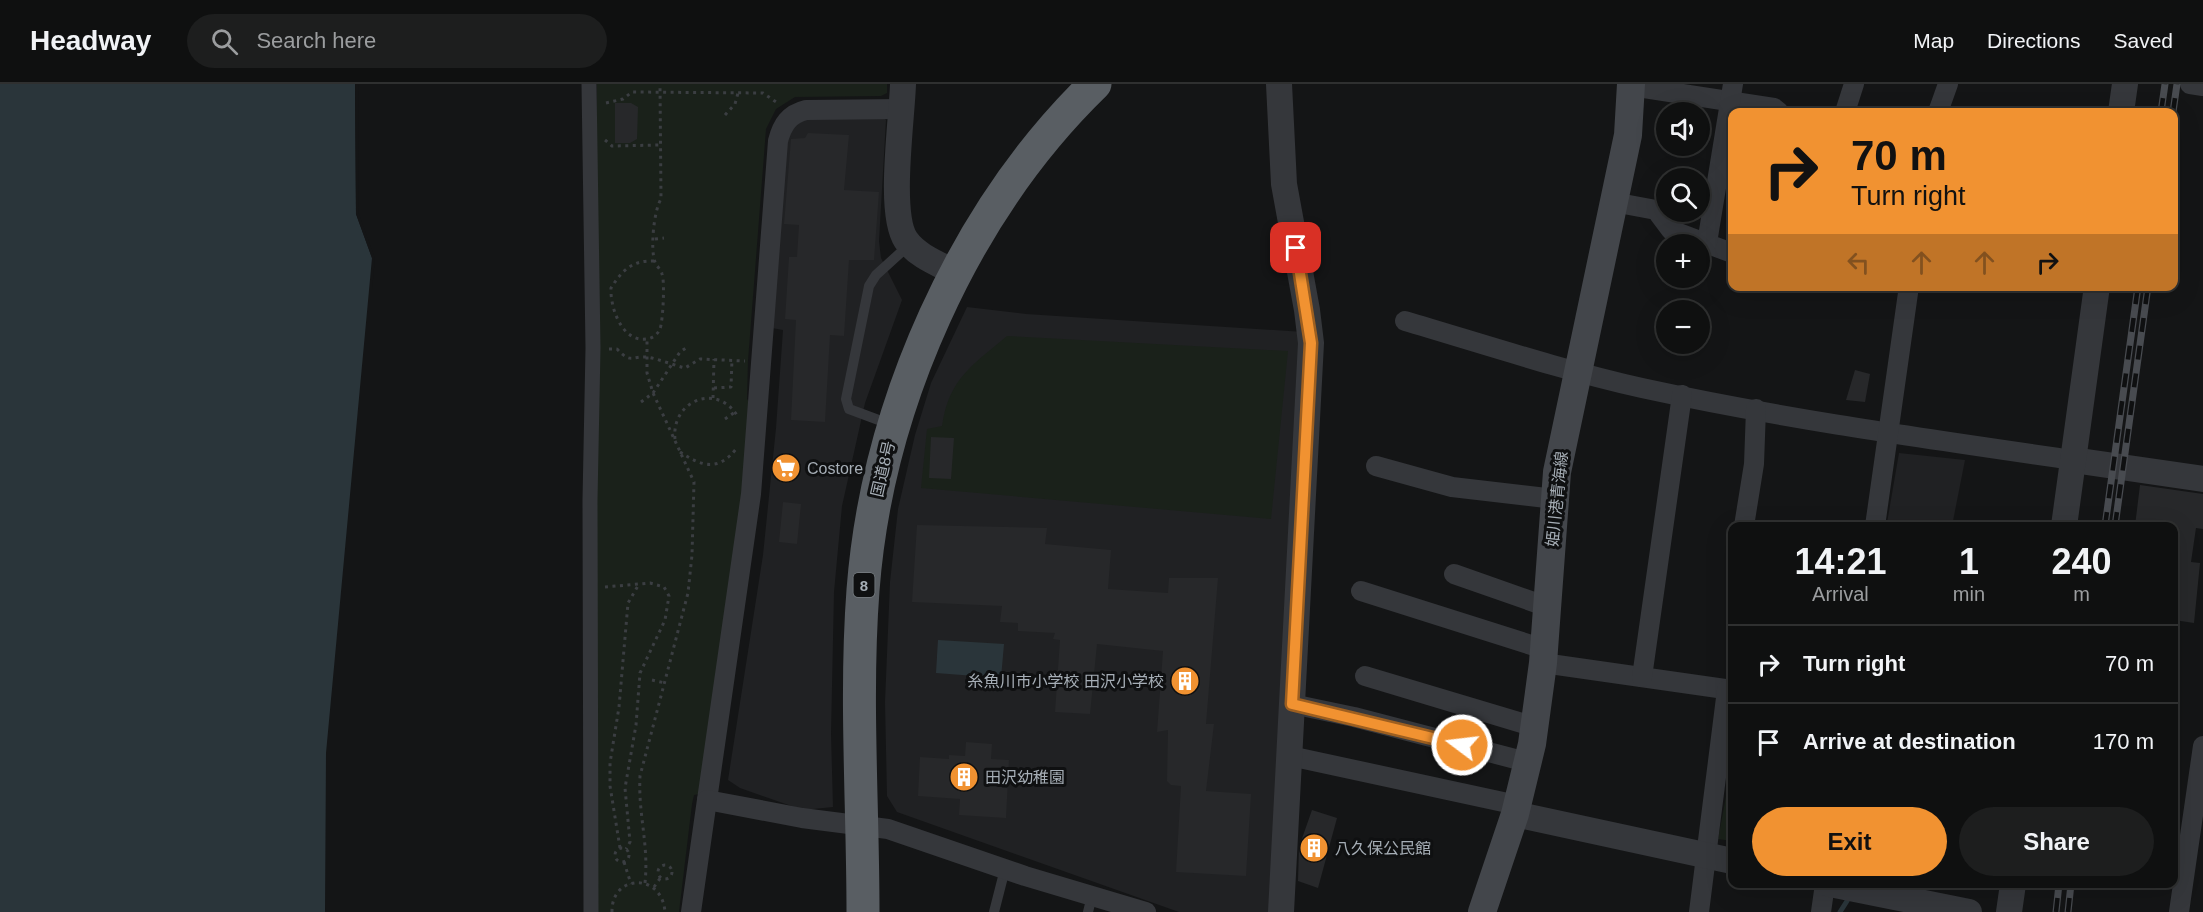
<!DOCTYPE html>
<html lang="en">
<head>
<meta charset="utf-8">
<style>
	body { margin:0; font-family:Helvetica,"Noto Sans JP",sans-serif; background:#1d1e1e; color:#f1f3f6; height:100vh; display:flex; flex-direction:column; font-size:22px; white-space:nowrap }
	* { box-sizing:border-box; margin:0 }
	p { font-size:20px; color:#9b9d9f }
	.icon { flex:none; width:33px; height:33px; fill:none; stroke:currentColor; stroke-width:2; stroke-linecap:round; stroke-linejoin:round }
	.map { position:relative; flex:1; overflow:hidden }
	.side { position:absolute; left:1728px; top:438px; width:450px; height:366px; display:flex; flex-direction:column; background:#0f1010; border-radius:12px; box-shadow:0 6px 24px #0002,0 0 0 2px #2f3030 }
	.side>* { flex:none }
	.guide { position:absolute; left:1728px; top:24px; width:450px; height:183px; border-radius:12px; box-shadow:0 6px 24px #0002,0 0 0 2px #2f3030; background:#f19231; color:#111; overflow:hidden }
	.buttons { position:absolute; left:1656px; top:18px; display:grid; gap:12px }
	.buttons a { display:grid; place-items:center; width:54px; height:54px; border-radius:50%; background:#0f1010; box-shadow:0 6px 24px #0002,0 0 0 2px #2f3030; font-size:30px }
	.pin { position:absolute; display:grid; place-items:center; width:51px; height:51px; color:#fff; margin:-26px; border-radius:12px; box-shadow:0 3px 9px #0006 }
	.me { position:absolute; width:66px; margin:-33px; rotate:285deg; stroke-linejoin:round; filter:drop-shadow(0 0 4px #0008) }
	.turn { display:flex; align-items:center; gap:21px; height:126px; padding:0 24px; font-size:27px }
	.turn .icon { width:78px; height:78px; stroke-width:2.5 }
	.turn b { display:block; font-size:42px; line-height:51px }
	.lanes { display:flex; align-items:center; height:57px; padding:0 24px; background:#0003; justify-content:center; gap:30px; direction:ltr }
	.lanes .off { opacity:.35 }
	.eta { display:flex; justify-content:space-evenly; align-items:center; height:102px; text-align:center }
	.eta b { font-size:36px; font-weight:700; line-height:42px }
	.button { display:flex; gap:12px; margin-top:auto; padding:12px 24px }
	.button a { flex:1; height:69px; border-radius:36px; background:#f19231; color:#111; font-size:24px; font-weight:700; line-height:69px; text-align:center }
	.button a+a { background:#1d1e1e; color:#f1f3f6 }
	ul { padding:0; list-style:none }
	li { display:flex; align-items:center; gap:18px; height:78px; padding:0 24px; border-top:2px solid #2f3030 }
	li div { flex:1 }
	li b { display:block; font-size:22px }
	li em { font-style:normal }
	header { display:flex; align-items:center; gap:36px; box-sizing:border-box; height:84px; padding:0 30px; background:#0f1010; border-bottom:2px solid #2f3030 }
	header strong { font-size:28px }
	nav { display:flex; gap:33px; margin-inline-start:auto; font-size:21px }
	.search { width:420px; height:54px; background:#1d1e1e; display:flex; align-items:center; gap:15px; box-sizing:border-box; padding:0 21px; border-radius:33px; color:#9b9d9f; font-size:22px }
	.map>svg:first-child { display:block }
	.built { fill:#202123 }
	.green { fill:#1a211a }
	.water { fill:#2a353a }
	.pier { fill:#141516 }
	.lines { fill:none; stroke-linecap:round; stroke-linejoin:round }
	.stream { stroke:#2a353a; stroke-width:5 }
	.building { fill:#27282a }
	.path { stroke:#3b3e42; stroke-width:3; stroke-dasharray:3 4.5; stroke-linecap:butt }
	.service { stroke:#35373b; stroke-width:10 }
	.pedestrian { stroke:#35373b; stroke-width:15 }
	.minor { stroke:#35373b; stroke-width:20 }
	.tertiary { stroke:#35373b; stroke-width:26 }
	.secondary { stroke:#43464b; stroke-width:28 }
	.trunk { stroke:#595e63; stroke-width:33 }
	.rail-casing { stroke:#484b50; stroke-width:7 }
	.rail { stroke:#0f1011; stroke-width:4.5; stroke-dasharray:14; stroke-linecap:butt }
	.route-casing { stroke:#9d5f20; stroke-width:15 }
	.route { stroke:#f19231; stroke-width:10 }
	.labels { text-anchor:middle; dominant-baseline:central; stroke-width:6; stroke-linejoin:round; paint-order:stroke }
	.shield { fill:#0f1011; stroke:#797f84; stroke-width:1.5 }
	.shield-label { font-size:15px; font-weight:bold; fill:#a6aeb6 }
	.poi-label { font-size:16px; fill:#a6aeb6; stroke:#0f1011; text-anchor:start }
	.street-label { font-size:16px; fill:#a6aeb6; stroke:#0f1011 }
</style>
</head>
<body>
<header>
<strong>Headway</strong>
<div class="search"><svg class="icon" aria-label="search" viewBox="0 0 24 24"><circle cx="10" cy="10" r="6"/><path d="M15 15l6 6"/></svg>Search here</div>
<nav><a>Map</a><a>Directions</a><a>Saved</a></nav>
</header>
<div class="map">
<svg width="2203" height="828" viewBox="0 0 2203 828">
	<rect width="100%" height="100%" fill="#141516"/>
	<g class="built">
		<polygon points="804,33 883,33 886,36 879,157 881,174 902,216 865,319 842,422 834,508 831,650 833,723 803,726 740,704 728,696 763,471 776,344 783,246 772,244 785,51"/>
		<polygon points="967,223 1026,230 1304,248 1270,828 1179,828 897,728 887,712 885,618 890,498 898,425 915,351 931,299"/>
		<polygon points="1899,369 1965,376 1952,442 1909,442 1887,439"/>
	</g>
	<g class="green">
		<polygon points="597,0 887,0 887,9 881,12 795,13 776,25 766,45 748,277 747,315 751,321 742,423 699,710 694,711 692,720 679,828 596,828"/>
		<path d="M1007 252 1288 267 1271 435 921 404 927 345 942 342C949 294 973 281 1007 252Z"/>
		<polygon points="1732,680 1732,757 1718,755"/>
	</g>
	<g class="water">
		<polygon points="0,0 355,0 356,130 372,174 326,669 325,828 0,828"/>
		<polygon points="938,556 1004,560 1001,594 936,589"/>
	</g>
	<polygon class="pier" points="355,0 358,0 359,130 375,174 372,206 372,174 356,130"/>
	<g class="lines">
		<polyline class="stream" points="1840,828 1847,817"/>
	</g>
	<g class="building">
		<polygon points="615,19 631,19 638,23 637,55 630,59 615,59"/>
		<polygon points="808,49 849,51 844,106 879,108 874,176 849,176 844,252 830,251 825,338 791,336 796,236 785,235 789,173 797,173 799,141 784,140 791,55 805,54"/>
		<polygon points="1855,286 1870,290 1865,318 1846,316"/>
		<polygon points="931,353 954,354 951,395 929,394"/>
		<polygon points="2140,401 2203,410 2203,445 2196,444 2191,478 2200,479 2194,539 2174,536 2174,442 2135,442"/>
		<polygon points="783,418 801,420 797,460 779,458"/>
		<polygon points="917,441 1047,444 1045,460 1111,466 1108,505 1168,509 1169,494 1218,494 1206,640 1214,640 1206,707 1251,710 1246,792 1176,788 1181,702 1171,701 1167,697 1168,646 1157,648 1163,567 1097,560 1090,630 1055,628 1060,556 1053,555 1055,549 1018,547 1018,539 1000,538 1002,522 912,518"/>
		<polygon points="966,658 992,660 991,675 1009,676 1006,734 959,731 960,715 918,712 920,673 949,675 949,671 965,672"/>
		<polygon points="1312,726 1337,734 1318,804 1298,797 1299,763"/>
	</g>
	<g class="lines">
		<g class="path">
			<polyline points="606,19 623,15 632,8 763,9 779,20"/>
			<polyline points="725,31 735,20 738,9"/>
			<polyline points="605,56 612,62 661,61"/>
			<polyline points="655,155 664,154"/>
			<path d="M654 177C633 176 622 186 611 204 610 222 621 258 646 255 652 255 658 250 660 245 663 237 665 197 662 190 661 185 656 182 655 178 650 165 654 126 661 115L660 0"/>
			<path d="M609 265H617C631 280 631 272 647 273 659 275 673 281 685 284L700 275 745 277"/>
			<polyline points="714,304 731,303 732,275"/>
			<polyline points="713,314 714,275"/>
			<polyline points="641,318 653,309 680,268 686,264"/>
			<polyline points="725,335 735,328"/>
			<path d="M675 355C671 316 718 298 738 333"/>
			<path d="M680 368C701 382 718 388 736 365"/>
			<polyline points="605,503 650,499 664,503 669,512 665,536 640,589 636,641 625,704 630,758 626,765"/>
			<polyline points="652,596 665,599"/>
			<polyline points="620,764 610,702 610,679 619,623 628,519 639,500"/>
			<circle cx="622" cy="771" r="7"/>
			<polyline points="624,778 631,800"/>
			<circle cx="665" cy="788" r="7"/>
			<path d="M645 799C649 760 638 731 640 692L688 509 692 471 694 398 653 309 647 289V255"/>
			<polyline points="654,803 661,793"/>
			<path d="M612 828C611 790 662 788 665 828"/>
		</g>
		<g class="service">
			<polyline points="892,341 849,325 846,315 869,202 876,191 909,161"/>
			<polyline points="994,828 1005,785"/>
			<polyline points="1088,828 1092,812"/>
		</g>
		<polyline class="pedestrian" points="589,0 593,264 590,416 591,828"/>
		<g class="minor">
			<polyline points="2190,0 2203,2"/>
			<polyline points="1631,2 1774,24 1779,28"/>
			<polyline points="1845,28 1854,0"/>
			<polyline points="1938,28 1948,0"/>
			<polyline points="1613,118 1656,126 1671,146 1732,169"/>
			<polyline points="1707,159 1733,0"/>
			<path d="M1405 237C1483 260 1562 286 1642 304 1784 335 1929 355 2073 376"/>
			<polyline points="1376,382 1452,403 1555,415"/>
			<polyline points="1744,442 1754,380 1756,325"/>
			<polyline points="1875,442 1909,202"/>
			<polyline points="1454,490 1548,523"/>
			<polyline points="1361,507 1544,565"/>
			<polyline points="1543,579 1732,606"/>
			<polyline points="1365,592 1535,643"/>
			<polyline points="1642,593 1682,311"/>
			<polyline points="1292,620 1354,633 1527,678"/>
			<polyline points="1290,672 1517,721"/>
			<path d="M707 716 751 410 778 57C782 41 789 30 806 26L902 25"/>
			<polyline points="691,828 707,716 802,734 888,745 1025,792 1146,828"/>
			<polyline points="1699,828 1727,606"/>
			<polyline points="1821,828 1825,800"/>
			<polyline points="2179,828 2203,662"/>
		</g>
		<g class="tertiary">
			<path d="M903 0C902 35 888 130 906 156 917 172 939 180 956 189"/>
			<polyline points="1279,0 1284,100 1307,226 1311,259 1281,828"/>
			<polyline points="2121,28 2125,0"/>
			<polyline points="2073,376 2203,395"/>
			<polyline points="2064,442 2097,202"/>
			<polyline points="1515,730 1732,777"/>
			<polyline points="1830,800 1969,828"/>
			<polyline points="2009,828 2013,800"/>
		</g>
		<polyline class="secondary" points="1482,828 1515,730 1532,660 1543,579 1557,388 1628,51 1631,0"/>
		<path class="trunk" d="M863 828C863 721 855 612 863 506 877 323 963 128 1095 0"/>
		<g class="rail-casing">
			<g id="rail">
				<polyline points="2161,28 2165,0"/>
				<polyline points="2173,28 2177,0"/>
				<polyline points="2105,442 2138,202"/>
				<polyline points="2115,442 2148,202"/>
				<polyline points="2056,828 2059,800"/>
				<polyline points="2068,828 2071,800"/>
			</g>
		</g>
		<use href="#rail" class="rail"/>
	</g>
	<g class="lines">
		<g class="route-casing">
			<polyline id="route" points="1296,164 1311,259 1292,620 1462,661"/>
		</g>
		<use href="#route" class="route"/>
	</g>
	<defs>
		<g id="supermarket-disc" transform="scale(1.5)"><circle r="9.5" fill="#f19231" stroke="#0f1011"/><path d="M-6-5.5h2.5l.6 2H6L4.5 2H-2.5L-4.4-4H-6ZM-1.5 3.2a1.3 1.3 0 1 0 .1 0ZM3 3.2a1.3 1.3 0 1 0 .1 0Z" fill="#fff"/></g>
		<g id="building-disc" transform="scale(1.5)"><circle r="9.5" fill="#f19231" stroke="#0f1011"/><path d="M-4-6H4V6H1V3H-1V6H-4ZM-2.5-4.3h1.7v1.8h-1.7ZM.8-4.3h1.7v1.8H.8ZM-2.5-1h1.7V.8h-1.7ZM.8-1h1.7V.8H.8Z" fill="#fff"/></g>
	</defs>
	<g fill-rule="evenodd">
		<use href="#supermarket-disc" x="786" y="384"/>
		<use href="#building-disc" x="1185" y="597"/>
		<use href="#building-disc" x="964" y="693"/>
		<use href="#building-disc" x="1314" y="764"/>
	</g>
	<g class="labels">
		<rect class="shield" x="853.5" y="489" width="21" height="24" rx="4.5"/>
		<g class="shield-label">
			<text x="864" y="501">8</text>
		</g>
		<g class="poi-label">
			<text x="807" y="384">Costore</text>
			<text x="1164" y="597" text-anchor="end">糸魚川市小学校 田沢小学校</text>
			<text x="985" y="693">田沢幼稚園</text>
			<text x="1335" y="764">八久保公民館</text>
		</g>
		<g class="street-label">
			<text transform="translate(883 385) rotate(-77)">国道8号</text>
			<text transform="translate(1557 415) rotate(-84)">姫川港青海線</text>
		</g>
	</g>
</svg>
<div class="buttons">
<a><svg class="icon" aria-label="sound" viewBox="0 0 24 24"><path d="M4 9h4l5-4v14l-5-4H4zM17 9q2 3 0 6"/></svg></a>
<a><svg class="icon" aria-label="search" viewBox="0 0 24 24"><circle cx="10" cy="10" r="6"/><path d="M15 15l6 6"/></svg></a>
<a>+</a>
<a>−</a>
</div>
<div class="pin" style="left:1296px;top:164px;background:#d93025"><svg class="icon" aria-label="arrive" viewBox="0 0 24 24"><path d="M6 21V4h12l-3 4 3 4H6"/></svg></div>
<svg class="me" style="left:1462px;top:661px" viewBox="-20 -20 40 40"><circle r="17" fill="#f19231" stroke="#fff" stroke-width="3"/><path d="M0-11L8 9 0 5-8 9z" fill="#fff"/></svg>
<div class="guide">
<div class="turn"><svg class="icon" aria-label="right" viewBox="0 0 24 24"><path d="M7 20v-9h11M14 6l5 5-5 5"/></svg><div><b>70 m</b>Turn right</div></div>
<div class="lanes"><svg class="icon off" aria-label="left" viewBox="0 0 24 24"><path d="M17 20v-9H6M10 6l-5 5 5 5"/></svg><svg class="icon off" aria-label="ahead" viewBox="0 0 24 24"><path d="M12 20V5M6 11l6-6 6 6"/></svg><svg class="icon off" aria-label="ahead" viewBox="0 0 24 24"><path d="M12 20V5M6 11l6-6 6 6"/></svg><svg class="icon" aria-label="right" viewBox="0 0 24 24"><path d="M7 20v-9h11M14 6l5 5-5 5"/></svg></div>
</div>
<section class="side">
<div class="eta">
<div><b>14:21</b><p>Arrival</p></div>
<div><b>1</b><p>min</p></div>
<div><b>240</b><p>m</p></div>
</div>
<ul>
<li><svg class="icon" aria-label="right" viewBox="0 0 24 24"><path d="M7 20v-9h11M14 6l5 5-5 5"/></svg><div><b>Turn right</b></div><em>70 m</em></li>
<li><svg class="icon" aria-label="arrive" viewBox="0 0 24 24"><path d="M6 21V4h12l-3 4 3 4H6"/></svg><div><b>Arrive at destination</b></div><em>170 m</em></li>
</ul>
<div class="button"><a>Exit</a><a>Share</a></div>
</section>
</div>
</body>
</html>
